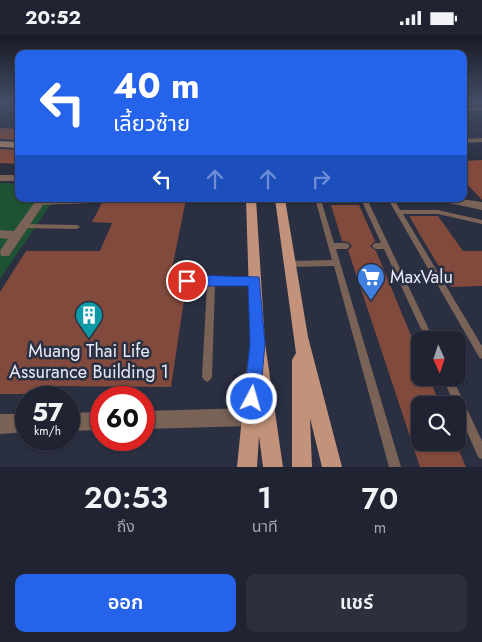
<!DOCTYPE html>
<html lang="th">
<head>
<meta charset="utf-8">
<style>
	body { margin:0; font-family:Jost,"Noto Sans Thai",sans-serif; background:#2d2f3d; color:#f1f3f6; height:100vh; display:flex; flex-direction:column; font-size:19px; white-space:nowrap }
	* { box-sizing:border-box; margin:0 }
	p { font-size:16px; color:#a2a4ab }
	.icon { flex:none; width:28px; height:28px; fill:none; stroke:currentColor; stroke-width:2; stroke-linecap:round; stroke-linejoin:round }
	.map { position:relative; height:432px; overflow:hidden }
	.drawer { display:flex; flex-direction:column; background:#202331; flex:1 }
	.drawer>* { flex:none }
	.hud { position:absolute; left:15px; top:15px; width:452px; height:152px; border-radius:10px; box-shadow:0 1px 4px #0004,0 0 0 1px #3d404d; background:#2563eb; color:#fff; overflow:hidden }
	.needle { width:32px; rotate:177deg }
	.fabs { position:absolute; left:411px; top:296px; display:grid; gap:10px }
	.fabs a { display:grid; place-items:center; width:55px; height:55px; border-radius:10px; background:#202331; box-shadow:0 1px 4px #0004,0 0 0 1px #3d404d; font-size:25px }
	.speed { position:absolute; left:15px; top:351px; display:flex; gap:10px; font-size:25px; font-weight:700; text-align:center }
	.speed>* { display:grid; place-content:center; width:65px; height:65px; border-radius:50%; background:#202331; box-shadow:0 1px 4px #0004,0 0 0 1px #3d404d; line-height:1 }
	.speed small { font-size:12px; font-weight:400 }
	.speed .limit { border:8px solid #d22; background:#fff; color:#111 }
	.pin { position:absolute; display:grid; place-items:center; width:42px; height:42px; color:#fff; margin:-21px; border:2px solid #fff; border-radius:50%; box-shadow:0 1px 5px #0007 }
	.me { position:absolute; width:55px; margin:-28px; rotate:6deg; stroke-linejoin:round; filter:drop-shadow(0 0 4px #0008) }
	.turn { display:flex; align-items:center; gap:18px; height:105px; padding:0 15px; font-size:22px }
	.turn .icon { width:65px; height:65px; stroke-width:2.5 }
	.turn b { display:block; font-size:35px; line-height:42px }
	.lanes { display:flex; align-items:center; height:48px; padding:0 15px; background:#0003; justify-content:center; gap:25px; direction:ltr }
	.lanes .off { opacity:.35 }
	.eta { display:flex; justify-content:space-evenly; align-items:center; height:85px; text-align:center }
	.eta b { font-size:30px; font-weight:600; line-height:35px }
	.action { display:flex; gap:10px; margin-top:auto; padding:10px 15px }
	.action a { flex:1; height:58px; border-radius:10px; background:#2563eb; color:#fff; font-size:20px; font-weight:600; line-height:58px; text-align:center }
	.action a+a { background:#2d2f3d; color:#f1f3f6 }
	.status { display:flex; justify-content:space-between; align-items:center; height:35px; padding:0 25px; background:#202331; direction:ltr }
	.status svg { height:14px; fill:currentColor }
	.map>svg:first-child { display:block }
	.green { fill:#1f5234 }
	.building { fill:#814a3c }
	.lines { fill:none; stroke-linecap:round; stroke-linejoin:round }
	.lane { fill:#796256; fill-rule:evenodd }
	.street { fill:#796256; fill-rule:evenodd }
	.secondary { fill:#a27e6b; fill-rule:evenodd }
	.primary { fill:#c2937a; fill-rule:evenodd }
	.route { fill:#2563eb; stroke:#184099 }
	.labels { text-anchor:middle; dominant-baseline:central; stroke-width:5; stroke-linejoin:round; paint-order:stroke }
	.poi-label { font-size:18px; fill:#e8ecf8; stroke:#2a2f41; text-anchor:start }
</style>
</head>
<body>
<div class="status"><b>20:52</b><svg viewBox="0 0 49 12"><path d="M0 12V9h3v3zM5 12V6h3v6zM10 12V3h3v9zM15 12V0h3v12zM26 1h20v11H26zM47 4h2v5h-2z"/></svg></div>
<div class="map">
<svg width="482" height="432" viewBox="0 0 482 432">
	<rect width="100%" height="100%" fill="#2a2f41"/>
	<polygon class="green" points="0,148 19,149 19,164 54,164 0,244"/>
	<g class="building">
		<polygon points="0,93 19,94 19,105 0,104"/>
		<polygon points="0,114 19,115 19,129 0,128"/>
		<polygon points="482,125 482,165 464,146 464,126"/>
		<polygon points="104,164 186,164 171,239 188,239 181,245 182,249 186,251 171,352 43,351 40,359 0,359 0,257 26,216 100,216 112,188 92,187"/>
		<polygon points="331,170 359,170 375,206 370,211 376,216 420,322 420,342 429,342 440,370 420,370 420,408 456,408 466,432 420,432 348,215 352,211 348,207 342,206"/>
		<polygon points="409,181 438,181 463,216 482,216 482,251 451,252"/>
	</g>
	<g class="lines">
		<g class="lane">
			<rect x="464" y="73" width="18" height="2"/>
			<polygon points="321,164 328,164 322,168 334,208 347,208 350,211 347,214 336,214 401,432 389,432 334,231 289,232 286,231 285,229 286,227 289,226 332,225 316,167"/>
			<polygon points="361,164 367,164 434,305 426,305 384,214 375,214 372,211 375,208 381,208"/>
			<polygon points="388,164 394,164 400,175 438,175 482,185 482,189 438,179 403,179 482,311 482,324 479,322"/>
			<polygon points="91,165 94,167 93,168 39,170 36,168 39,166"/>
			<polygon points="21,189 77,190 80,192 77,194 23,193 20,191"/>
			<polygon points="187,243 255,243 258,244 259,246 258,248 255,249 215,249 212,342 210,345 207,347 204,345 202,342 207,249 187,249 184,248 183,246 184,244"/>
			<polygon points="442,342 452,342 482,406 482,424 478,422 458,376 458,370 455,370"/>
		</g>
		<g class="street">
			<polygon points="482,103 482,107 464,108 464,104"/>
			<rect x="0" y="140" width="19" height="6"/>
			<polygon points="37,164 47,164 9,221 1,221 0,216 8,204 0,203 0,195 14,196"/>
			<polygon points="439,164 462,164 482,167 482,175 444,167"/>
			<polygon points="250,373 257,375 259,382 257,389 250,391 144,394 144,376"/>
			<polygon points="101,377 101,395 69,396 69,378"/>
			<polygon points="0,379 26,379 26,397 0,399"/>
		</g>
		<polygon class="secondary" points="0,106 19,107 19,113 0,112"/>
		<g class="primary">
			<polygon points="246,164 256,164 265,308 283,432 263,432 259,401 257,432 237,432 247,331 251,324"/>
			<polygon points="275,164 285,164 308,302 342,432 322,432 310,383 312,432 292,432 292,325 296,318"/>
		</g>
	</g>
	<linearGradient id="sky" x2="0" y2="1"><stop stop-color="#171a24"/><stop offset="0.52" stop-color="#444d65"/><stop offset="1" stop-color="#444d65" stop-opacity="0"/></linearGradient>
	<rect width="482" height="128" fill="url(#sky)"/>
	<polygon class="route" points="187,240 259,242 265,308 260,364 258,369 252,372 246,369 244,364 250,308 248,251 187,251 183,249 181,246 183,242"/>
	<defs>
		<g id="supermarket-pin" transform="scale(1.4375)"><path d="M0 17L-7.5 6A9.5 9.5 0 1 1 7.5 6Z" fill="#3f7fe0" stroke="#2a2f41"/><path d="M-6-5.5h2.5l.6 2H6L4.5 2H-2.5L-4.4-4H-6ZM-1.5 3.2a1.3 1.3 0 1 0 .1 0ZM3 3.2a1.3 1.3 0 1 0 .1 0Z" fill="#fff"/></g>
		<g id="building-pin" transform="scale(1.4375)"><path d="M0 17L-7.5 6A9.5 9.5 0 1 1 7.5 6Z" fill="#0f9aa8" stroke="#2a2f41"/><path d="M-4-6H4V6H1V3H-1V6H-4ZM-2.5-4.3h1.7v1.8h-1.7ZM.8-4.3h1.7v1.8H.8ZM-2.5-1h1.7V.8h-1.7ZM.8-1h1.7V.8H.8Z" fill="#fff"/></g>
	</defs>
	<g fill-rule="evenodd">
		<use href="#supermarket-pin" x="371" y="242"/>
		<use href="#building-pin" x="89" y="280"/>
	</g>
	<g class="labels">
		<g class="poi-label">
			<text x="390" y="242">MaxValu</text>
			<text x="89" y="316" text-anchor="middle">Muang Thai Life<tspan x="89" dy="21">Assurance Building 1</tspan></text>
		</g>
	</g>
</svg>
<div class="fabs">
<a><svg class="needle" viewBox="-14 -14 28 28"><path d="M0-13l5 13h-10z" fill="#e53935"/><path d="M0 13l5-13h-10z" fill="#a2a4ab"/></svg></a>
<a><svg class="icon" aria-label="search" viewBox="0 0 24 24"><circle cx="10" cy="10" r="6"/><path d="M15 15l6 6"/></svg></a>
</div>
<div class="speed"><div>57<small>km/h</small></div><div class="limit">60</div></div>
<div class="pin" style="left:187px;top:246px;background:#d93025"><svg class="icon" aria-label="arrive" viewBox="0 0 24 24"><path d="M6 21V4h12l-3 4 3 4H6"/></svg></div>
<svg class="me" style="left:252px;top:364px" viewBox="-20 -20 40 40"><circle r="17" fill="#2563eb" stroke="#fff" stroke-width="3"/><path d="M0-11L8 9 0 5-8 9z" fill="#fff"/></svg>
<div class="hud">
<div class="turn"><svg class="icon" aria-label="left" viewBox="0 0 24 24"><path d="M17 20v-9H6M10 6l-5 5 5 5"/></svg><div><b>40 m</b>เลี้ยวซ้าย</div></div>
<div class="lanes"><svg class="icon" aria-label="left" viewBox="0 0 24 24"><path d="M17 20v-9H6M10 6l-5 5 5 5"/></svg><svg class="icon off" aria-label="ahead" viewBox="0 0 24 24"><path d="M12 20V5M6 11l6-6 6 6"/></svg><svg class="icon off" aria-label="ahead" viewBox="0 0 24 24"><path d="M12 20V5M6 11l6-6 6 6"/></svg><svg class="icon off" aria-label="right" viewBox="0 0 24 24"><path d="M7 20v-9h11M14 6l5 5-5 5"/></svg></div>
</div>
</div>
<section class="drawer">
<div class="eta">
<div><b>20:53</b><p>ถึง</p></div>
<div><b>1</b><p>นาที</p></div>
<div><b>70</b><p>m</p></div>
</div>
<div class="action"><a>ออก</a><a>แชร์</a></div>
</section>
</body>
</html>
